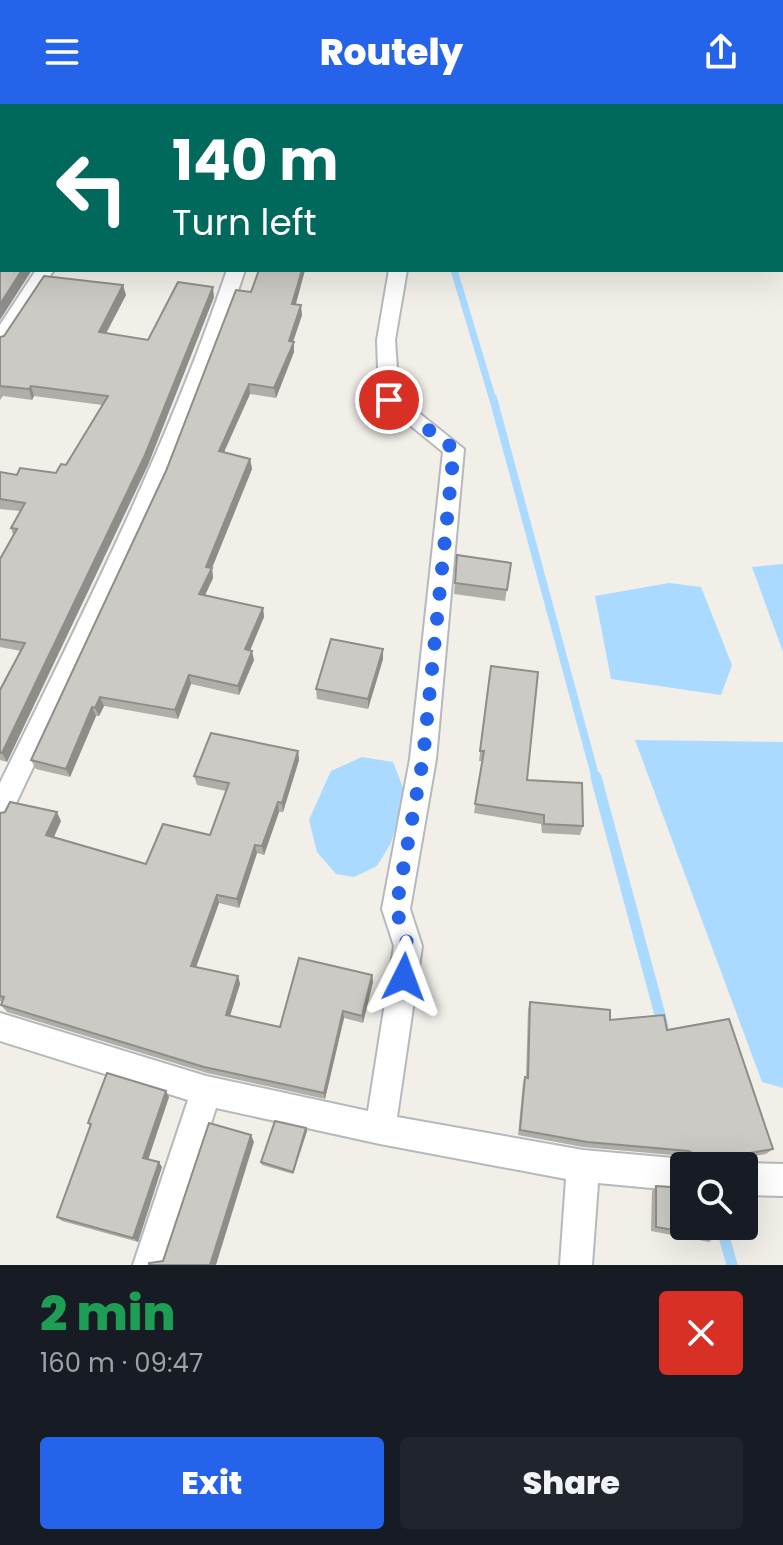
<!DOCTYPE html>
<html lang="en">
<head>
<meta charset="utf-8">
<style>
	body { margin:0; font-family:Poppins,sans-serif; background:#20242c; color:#f1f3f6; height:100vh; display:flex; flex-direction:column; font-size:30px; white-space:nowrap }
	* { box-sizing:border-box; margin:0 }
	p { font-size:26px; color:#9ea1a6 }
	.icon { flex:none; width:44px; height:44px; fill:none; stroke:currentColor; stroke-width:2; stroke-linecap:round; stroke-linejoin:round }
	.map { position:relative; height:1161px; overflow:hidden }
	.drawer { display:flex; flex-direction:column; background:#171b24; flex:1 }
	.drawer>* { flex:none }
	.banner { position:absolute; left:0px; top:0px; width:784px; height:168px; box-shadow:0 8px 32px #0002; background:#00695c; color:#fff; overflow:hidden }
	.fabs { position:absolute; left:670px; top:1048px; display:grid; gap:16px }
	.fabs a { display:grid; place-items:center; width:88px; height:88px; border-radius:8px; background:#171b24; box-shadow:0 8px 32px #0002; font-size:40px }
	.pin { position:absolute; display:grid; place-items:center; width:68px; height:68px; color:#fff; margin:-34px; border:4px solid #fff; border-radius:50%; box-shadow:0 2px 8px #0007 }
	.me { position:absolute; width:88px; margin:-44px; rotate:3deg; stroke-linejoin:round; filter:drop-shadow(0 0 6px #0008) }
	.turn { display:flex; align-items:center; gap:28px; height:168px; padding:0 40px; font-size:36px }
	.turn .icon { width:104px; height:104px; stroke-width:2.5 }
	.turn b { display:block; font-size:56px; line-height:68px }
	.round { display:grid; place-items:center; flex:none; width:84px; height:84px; border-radius:8px; background:#20242c }
	.headline { display:flex; align-items:center; justify-content:space-between; height:136px; padding:0 40px }
	h1 { font-size:48px; font-weight:800; line-height:60px; color:#1e9e55 }
	.action { display:flex; gap:16px; margin-top:auto; padding:16px 40px }
	.action a { flex:1; height:92px; border-radius:8px; background:#2563eb; color:#fff; font-size:32px; font-weight:800; line-height:92px; text-align:center }
	.action a+a { background:#20242c; color:#f1f3f6 }
	header { display:flex; justify-content:space-between; align-items:center; height:104px; padding:0 40px; background:#2563eb; color:#fff; font-size:36px; font-weight:800 }
	.map>svg:first-child { display:block }
	.water { fill:#aadaff }
	.lines { fill:none; stroke-linecap:round; stroke-linejoin:round }
	.stream-far2 { stroke:#aadaff; stroke-width:7 }
	.stream-far1 { stroke:#aadaff; stroke-width:8 }
	.stream { stroke:#aadaff; stroke-width:11 }
	.street-casing { stroke:#b5b8bc; stroke-width:4 }
	.street { fill:#fff; fill-rule:evenodd }
	.wall { fill:#afaea9 }
	.shaded-wall { fill:#8f8d8a }
	.building { fill:#cccac5; stroke:#8f8d8a; stroke-width:2 }
	.route { stroke:#2563eb; stroke-width:14; stroke-dasharray:0 25.2 }
</style>
</head>
<body>
<header><svg class="icon" aria-label="menu" viewBox="0 0 24 24"><path d="M4 6h16M4 12h16M4 18h16"/></svg>Routely<svg class="icon" aria-label="share" viewBox="0 0 24 24"><path d="M12 15V3M7 8l5-5 5 5M5 13v7h14v-7"/></svg></header>
<div class="map">
<svg width="783" height="1161" viewBox="0 0 783 1161">
	<rect width="100%" height="100%" fill="#f1efe8"/>
	<g class="water">
		<polygon points="783,460 783,548 752,463"/>
		<polygon points="669,479 701,483 732,561 721,591 611,575 595,492"/>
		<polygon points="635,636 783,638 783,984 762,978"/>
		<polygon points="362,653 393,658 405,689 391,739 377,762 354,773 336,770 317,748 309,716 331,667"/>
	</g>
	<g class="lines">
		<polyline class="stream-far2" points="454,166 493,296"/>
		<polyline class="stream-far1" points="493,294 596,675"/>
		<g class="stream">
			<polyline points="596,673 663,922"/>
			<polyline points="721,1122 732,1161"/>
		</g>
		<g class="street-casing">
			<g id="street">
				<polygon points="36,166 54,166 7,239 0,241 0,221"/>
				<path d="M227 166H245C183 356 94 534 9 714L0 717V679C82 511 167 344 227 166Z"/>
				<polygon points="389,166 407,166 395,236 399,293 464,345 436,655 410,805 422,842 397,1013 583,1046 684,1055 696,1062 684,1062 684,1087 598,1079 592,1161 560,1161 566,1075 380,1040 216,1004 165,1161 133,1161 188,996 0,937 0,909 206,972 368,1007 394,842 382,805 410,655 443,348 379,296 377,236"/>
				<polygon points="744,1059 783,1060 783,1092 744,1091 744,1062 738,1062"/>
			</g>
		</g>
		<use href="#street" class="street"/>
	</g>
	<g class="wall">
		<polygon points="259,166 305,166 296,200 302,211 293,238 294,248 276,294 250,290 224,348 250,355 252,365 212,464 213,474 205,491 263,504 264,513 250,546 254,556 239,591 191,580 178,615 104,602 99,612 96,612 70,673 36,665 31,656 251,188"/>
		<polygon points="126,191 106,229 148,236 214,193 148,361 7,658 0,656 0,586 21,547 0,543 0,455 13,431 11,424 20,407 0,405 0,368 17,371 56,369 66,361 102,301 34,292 32,296 3,292 0,296 0,233"/>
		<polygon points="457,451 511,459 505,497 454,490"/>
		<polygon points="383,555 368,605 317,595 316,585"/>
		<polygon points="491,562 527,676 583,722 580,731 542,729 541,720 474,709 482,657 479,657"/>
		<polygon points="298,647 299,656 283,708 279,708 264,751 257,749 239,804 219,799 196,863 238,872 240,880 230,912 280,923 372,871 373,878 363,919 344,914 325,995 207,969 7,908 1,901 2,898 0,897 0,709 61,717 54,733 146,760 210,731 226,687 197,681 194,672"/>
		<polygon points="530,898 610,916 667,926 773,1045 766,1050 715,1059 715,1062 690,1062 692,1060 696,1060 684,1052 583,1043 518,1031 523,979 525,973 526,973 528,905"/>
		<polygon points="169,993 148,1055 162,1063 138,1138 62,1117 57,1113 90,1023 88,1019"/>
		<polygon points="306,1024 307,1027 293,1070 262,1061 261,1058"/>
		<polygon points="656,1082 715,1133 709,1138 651,1127 652,1087"/>
	</g>
	<g class="shaded-wall">
		<polygon points="22,166 32,166 0,216 0,200"/>
		<polygon points="302,166 305,166 293,210 292,200"/>
		<polygon points="123,181 126,191 101,239 99,228"/>
		<polygon points="213,183 214,193 148,361 7,658 2,649"/>
		<polygon points="301,201 302,211 290,247 294,238 294,248 276,294 274,284"/>
		<polygon points="249,280 250,290 220,357 219,347"/>
		<polygon points="31,282 34,292 32,296 29,285"/>
		<polygon points="250,355 252,365 212,464 213,474 201,500 199,490 206,463"/>
		<polygon points="263,504 264,513 247,554 245,545"/>
		<polygon points="383,545 383,555 368,605 368,595"/>
		<polygon points="252,547 254,556 239,591 238,582"/>
		<polygon points="189,571 191,580 178,615 175,606"/>
		<polygon points="100,593 104,602 99,612 95,604"/>
		<polygon points="92,603 96,612 70,673 66,665"/>
		<polygon points="298,647 299,656 283,708 282,699"/>
		<polygon points="278,698 279,708 264,751 262,742"/>
		<polygon points="57,708 61,717 51,739 46,731"/>
		<polygon points="255,741 257,749 239,804 237,795"/>
		<polygon points="217,791 219,799 194,869 191,862"/>
		<polygon points="372,871 373,878 363,919 362,912"/>
		<polygon points="238,872 240,880 228,918 226,911"/>
		<polygon points="343,907 344,914 325,995 324,989"/>
		<polygon points="166,987 169,993 147,1059 143,1054"/>
		<polygon points="306,1024 307,1027 293,1070 293,1068"/>
		<polygon points="251,1031 254,1038 216,1161 210,1161"/>
		<polygon points="159,1058 162,1063 138,1138 133,1134"/>
	</g>
	<g class="building">
		<polygon points="0,0 24,0 42,2 2,2 2,76 0,76"/>
		<polygon points="70,0 354,0 370,2 69,2"/>
		<polygon points="2,90 2,166 22,166 0,200 0,93"/>
		<polygon points="259,166 302,166 292,200 301,201 289,237 294,238 274,284 249,280 219,347 250,355 206,463 212,464 199,490 263,504 245,545 252,547 238,582 189,571 175,606 100,593 95,604 92,603 66,665 31,656 166,367 236,186 251,188"/>
		<polygon points="44,172 123,181 99,228 148,236 178,178 213,183 145,351 2,649 0,649 0,586 25,539 0,535 0,455 17,425 11,424 25,399 0,395 0,368 17,371 20,364 56,369 61,360 66,361 108,292 31,282 29,285 0,282 0,233 4,232"/>
		<polygon points="457,451 511,459 507,486 455,479"/>
		<polygon points="331,535 383,545 368,595 316,585"/>
		<polygon points="491,562 538,568 527,676 582,679 583,722 544,720 544,711 475,700 484,647 480,647"/>
		<polygon points="211,629 298,647 282,699 278,698 262,742 255,741 237,795 217,791 191,862 238,872 226,911 280,923 299,854 372,871 362,912 343,907 324,989 204,963 1,901 4,893 0,892 0,709 5,708 10,698 57,708 46,731 146,760 163,720 210,731 229,679 194,672"/>
		<polygon points="530,898 610,906 610,916 664,911 667,926 729,915 773,1045 715,1055 715,1062 692,1062 692,1060 701,1060 704,1056 689,1047 587,1038 520,1026 525,973 528,974"/>
		<polygon points="107,969 166,987 143,1054 159,1058 133,1134 57,1113 91,1020 88,1019"/>
		<polygon points="275,1017 306,1024 293,1068 261,1058"/>
		<polygon points="209,1019 251,1031 210,1161 149,1161 149,1159 163,1157"/>
		<polygon points="656,1082 684,1084 684,1122 715,1122 715,1133 656,1123"/>
	</g>
	<g class="lines">
		<polyline class="route" points="389,296 454,345 423,655 396,805 408,842 404,873"/>
	</g>
</svg>
<div class="fabs">
<a><svg class="icon" aria-label="search" viewBox="0 0 24 24"><circle cx="10" cy="10" r="6"/><path d="M15 15l6 6"/></svg></a>
</div>
<div class="pin" style="left:389px;top:296px;background:#d93025"><svg class="icon" aria-label="arrive" viewBox="0 0 24 24"><path d="M6 21V4h12l-3 4 3 4H6"/></svg></div>
<svg class="me" style="left:404px;top:873px" viewBox="-20 -20 40 40"><path d="M0-17L14 15 0 8-14 15z" fill="#2563eb" stroke="#fff" stroke-width="4"/></svg>
<div class="banner">
<div class="turn"><svg class="icon" aria-label="left" viewBox="0 0 24 24"><path d="M17 20v-9H6M10 6l-5 5 5 5"/></svg><div><b>140 m</b>Turn left</div></div>
</div>
</div>
<section class="drawer">
<div class="headline"><div><h1>2 min</h1><p>160 m · 09:47</p></div><a class="round" style="background:#d93025;color:#fff"><svg class="icon" aria-label="close" viewBox="0 0 24 24"><path d="M6 6l12 12M18 6L6 18"/></svg></a></div>
<div class="action"><a>Exit</a><a>Share</a></div>
</section>
</body>
</html>
